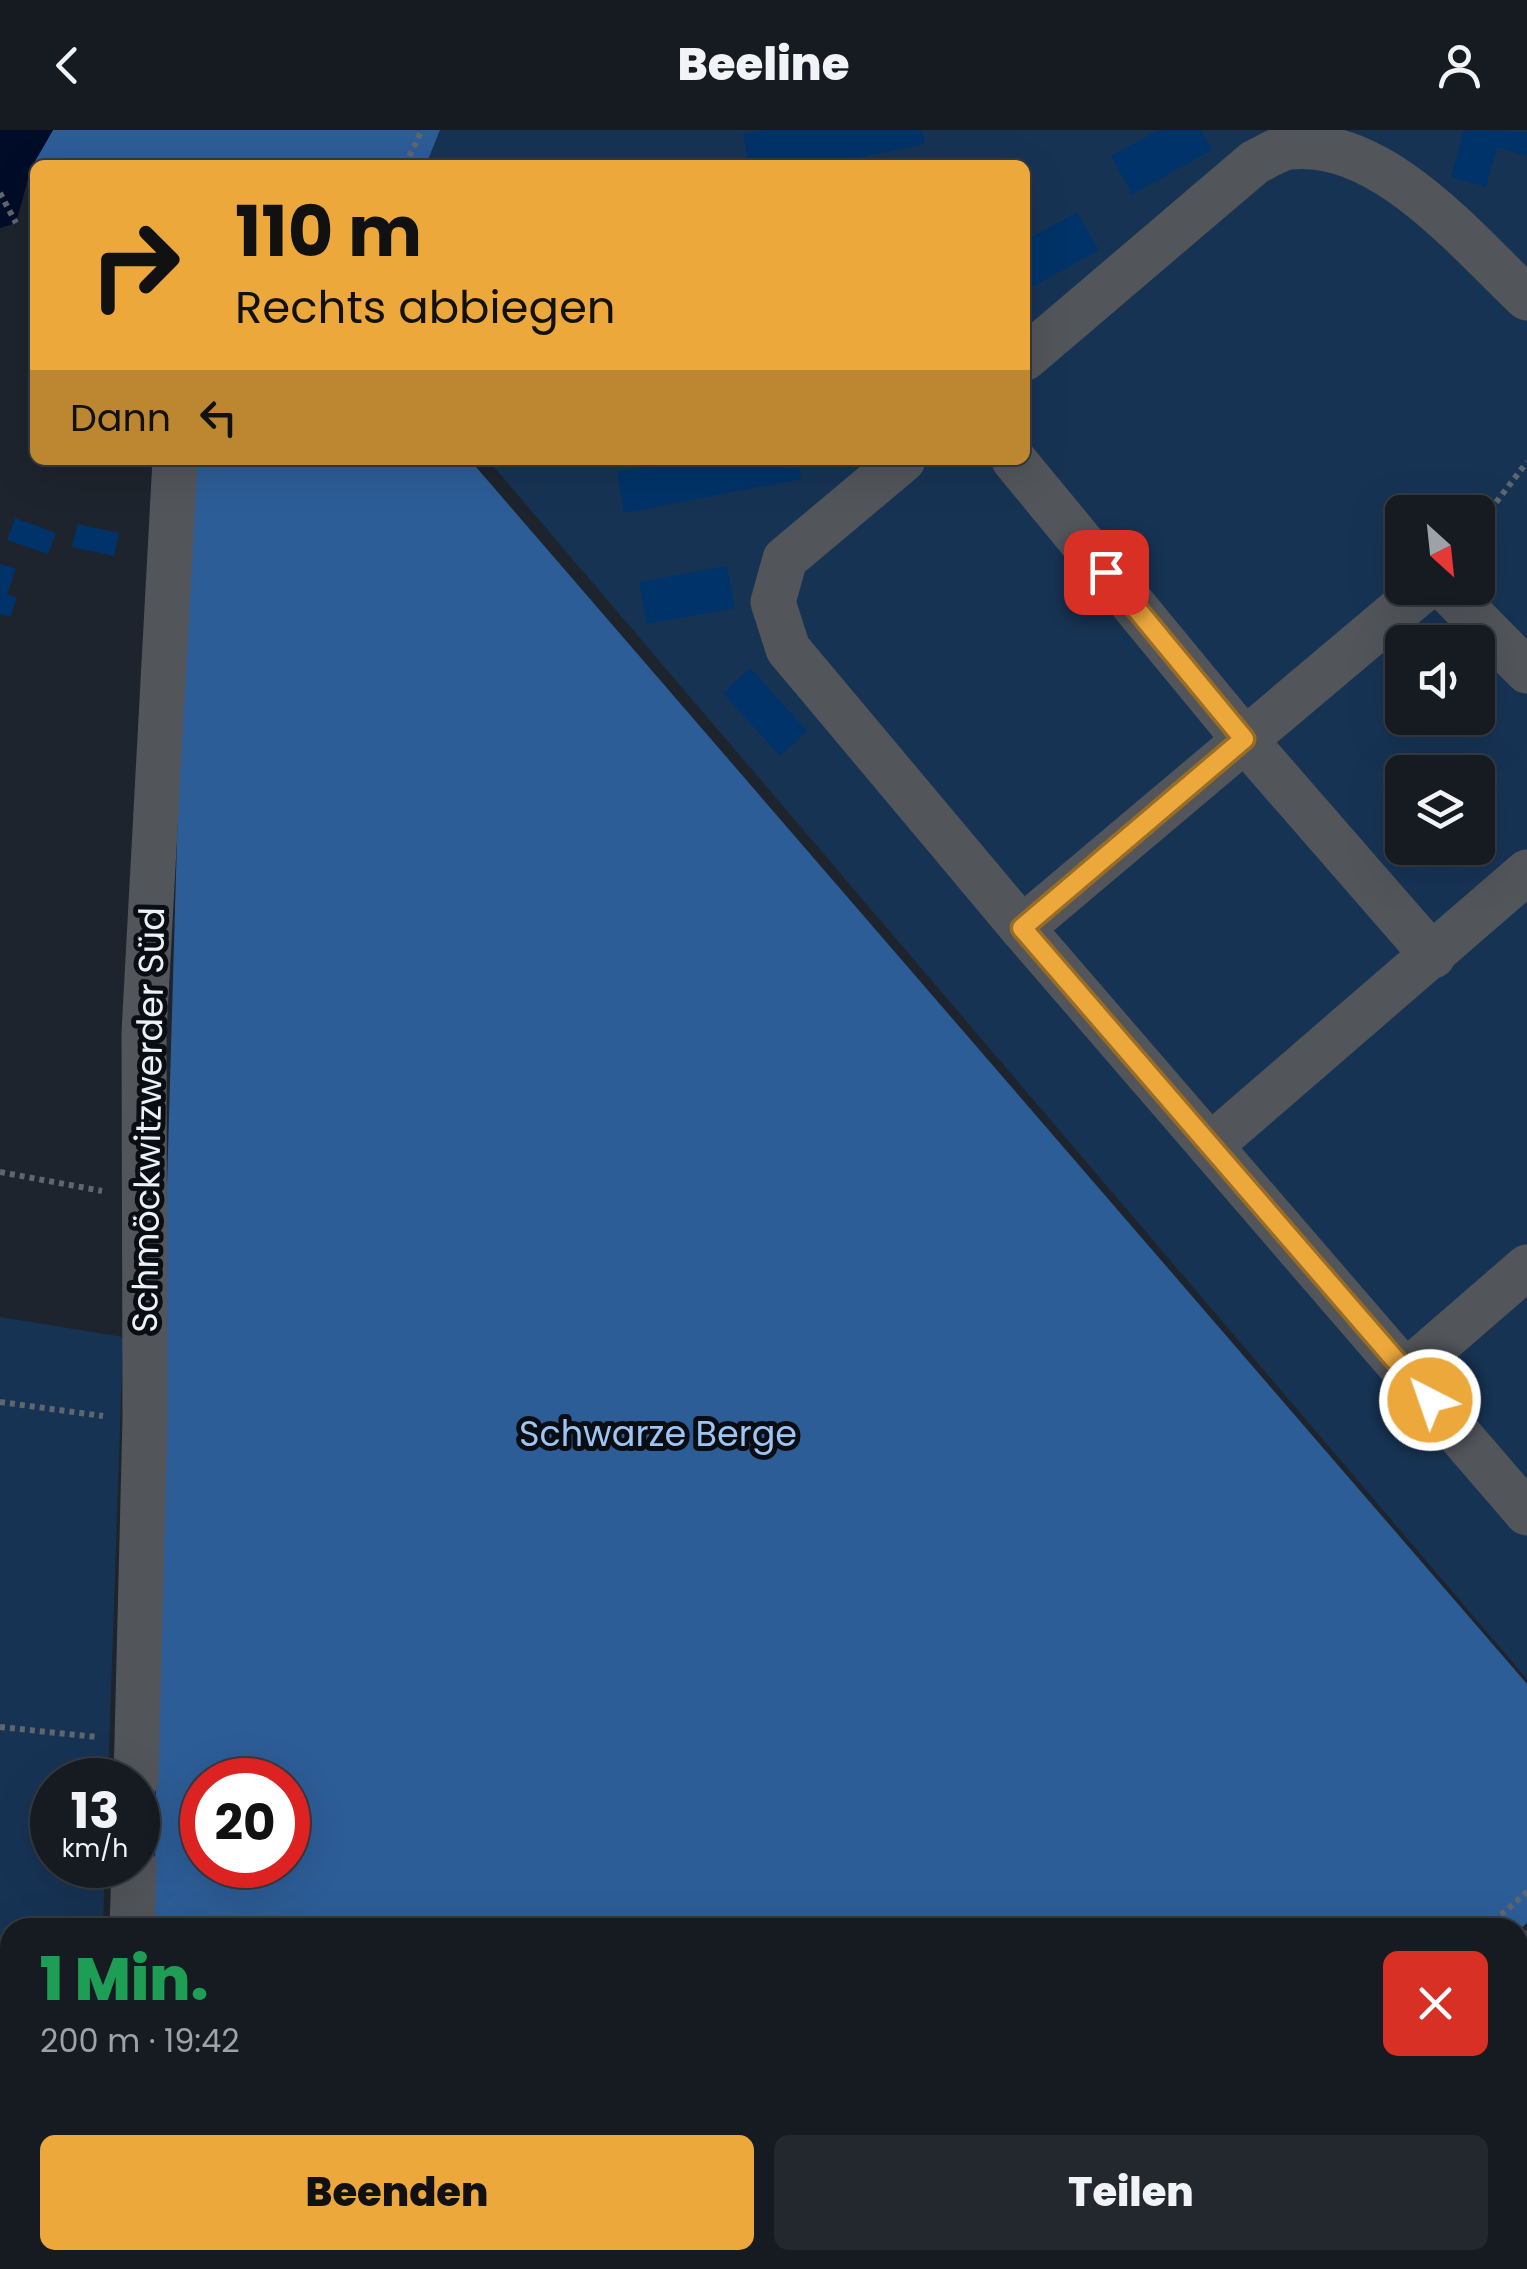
<!DOCTYPE html>
<html lang="de">
<head>
<meta charset="utf-8">
<style>
	body { margin:0; font-family:Poppins,sans-serif; background:#23282f; color:#f1f3f6; height:100vh; display:flex; flex-direction:column; font-size:38px; white-space:nowrap }
	* { box-sizing:border-box; margin:0 }
	p { font-size:32px; color:#9ea1a5 }
	.icon { flex:none; width:55px; height:55px; fill:none; stroke:currentColor; stroke-width:2; stroke-linecap:round; stroke-linejoin:round }
	.map { position:relative; flex:1; overflow:hidden }
	.drawer { position:absolute; left:0px; top:1788px; width:1528px; height:352px; display:flex; flex-direction:column; background:#161b22; border-radius:30px 30px 0 0; box-shadow:0 10px 40px #0002,0 0 0 2px #353940 }
	.drawer>* { flex:none }
	.hud { position:absolute; left:30px; top:30px; width:1000px; height:305px; border-radius:15px; box-shadow:0 10px 40px #0002,0 0 0 2px #353940; background:#eda83c; color:#111; overflow:hidden }
	.needle { width:65px; rotate:153deg }
	.buttons { position:absolute; left:1385px; top:365px; display:grid; gap:20px }
	.buttons a { display:grid; place-items:center; width:110px; height:110px; border-radius:15px; background:#161b22; box-shadow:0 10px 40px #0002,0 0 0 2px #353940; font-size:50px }
	.speed { position:absolute; left:30px; top:1628px; display:flex; gap:20px; font-size:50px; font-weight:700; text-align:center }
	.speed>* { display:grid; place-content:center; width:130px; height:130px; border-radius:50%; background:#161b22; box-shadow:0 10px 40px #0002,0 0 0 2px #353940; line-height:1 }
	.speed small { font-size:25px; font-weight:400 }
	.speed .limit { border:15px solid #d22; background:#fff; color:#111 }
	.pin { position:absolute; display:grid; place-items:center; width:85px; height:85px; color:#fff; margin:-42px; border-radius:20px; box-shadow:0 5px 15px #0006 }
	.me { position:absolute; width:110px; margin:-55px; rotate:319deg; stroke-linejoin:round; filter:drop-shadow(0 0 8px #0008) }
	.turn { display:flex; align-items:center; gap:35px; height:210px; padding:0 40px; font-size:45px }
	.turn .icon { width:130px; height:130px; stroke-width:2.5 }
	.turn b { display:block; font-size:70px; line-height:85px }
	.then { display:flex; align-items:center; height:95px; padding:0 40px; background:#0003; gap:20px; font-size:38px }
	.round { display:grid; place-items:center; flex:none; width:105px; height:105px; border-radius:15px; background:#23282f }
	.head { display:flex; align-items:center; justify-content:space-between; height:170px; padding:0 40px }
	h1 { font-size:60px; font-weight:800; line-height:75px; color:#1e9e55 }
	.cta { display:flex; gap:20px; margin-top:auto; padding:20px 40px }
	.cta a { flex:1; height:115px; border-radius:15px; background:#eda83c; color:#111; font-size:40px; font-weight:800; line-height:115px; text-align:center }
	.cta a+a { background:#23282f; color:#f1f3f6 }
	header { display:flex; justify-content:space-between; align-items:center; height:130px; padding:0 40px; background:#161b22; font-size:45px; font-weight:800 }
	.map>svg:first-child { display:block }
	.green { fill:#173354; fill-rule:evenodd }
	.forest { fill:#2d5d97; fill-rule:evenodd }
	.water { fill:#000c28 }
	.building { fill:#003369 }
	.lines { fill:none; stroke-linecap:round; stroke-linejoin:round }
	.path { stroke:#5f666e; stroke-width:6; stroke-dasharray:5 5; stroke-linecap:butt }
	.minor { stroke:#52555a; stroke-width:45 }
	.route-casing { stroke:#9a6d27; stroke-width:25 }
	.route { stroke:#eda83c; stroke-width:18 }
	.labels { text-anchor:middle; dominant-baseline:central; stroke-width:10; stroke-linejoin:round; paint-order:stroke }
	.street-label { font-size:35px; fill:#ecf1f7; stroke:#0a0d11 }
	.park-label { font-size:35px; fill:#9cc4f5; stroke:#0a0d11 }
</style>
</head>
<body>
<header><svg class="icon" aria-label="back" viewBox="0 0 24 24"><path d="M15 5l-7 7 7 7"/></svg>Beeline<svg class="icon" aria-label="person" viewBox="0 0 24 24"><circle cx="12" cy="8" r="4"/><path d="M4 21q1-7 8-7t8 7"/></svg></header>
<div class="map">
<svg width="1527" height="2139" viewBox="0 0 1527 2139">
	<rect width="100%" height="100%" fill="#1d242d"/>
	<g class="green">
		<path d="M440 0H1527V1549L488 330H1025V35H426ZM1402 382H1478V458H1402ZM1402 512H1478V588H1402ZM1402 642H1478V718H1402Z"/>
		<polygon points="0,1187 123,1207 108,1650 52,1650 52,1735 105,1735 103,1797 10,1798 10,2130 91,2130 91,2139 0,2139"/>
	</g>
	<g class="forest">
		<polygon points="53,0 440,0 426,35 35,35 35,43 31,38"/>
		<path d="M188 330H470L1527 1554V1793L1518 1801V1798H154L163 1194ZM202 1650H288V1735H202Z"/>
		<polygon points="1527,1879 1527,2139 1226,2139 1236,2130 1518,2130 1518,1887"/>
		<polygon points="146,2130 1141,2130 1131,2139 145,2139"/>
	</g>
	<polygon class="water" points="0,0 53,0 31,38 16,93 0,98"/>
	<g class="building">
		<polygon points="761,0 922,0 925,14 820,35 749,35 743,4"/>
		<polygon points="1159,0 1201,0 1212,20 1132,64 1111,26"/>
		<polygon points="1464,0 1527,2 1527,26 1497,17 1486,57 1451,47"/>
		<polygon points="1077,82 1099,120 1025,161 1025,111"/>
		<polygon points="681,330 798,330 801,349 624,383 617,342"/>
		<polygon points="15,388 56,403 48,424 7,410"/>
		<polygon points="77,394 119,403 114,426 72,417"/>
		<polygon points="0,434 16,439 7,464 17,468 10,487 0,484"/>
		<polygon points="727,436 735,478 647,494 639,452"/>
		<polygon points="750,538 807,601 780,626 723,563"/>
	</g>
	<g class="lines">
		<g class="path">
			<polyline points="405,35 422,0"/>
			<polyline points="0,63 16,93"/>
			<polyline points="1478,396 1527,332"/>
			<polyline points="0,1042 102,1061"/>
			<polyline points="0,1272 103,1286"/>
			<polyline points="0,1597 96,1607"/>
			<polyline points="1486,1798 1527,1762"/>
			<polyline points="0,1826 10,1827"/>
			<polyline points="0,2082 10,2082"/>
			<polyline points="1089,2139 1099,2130"/>
		</g>
		<g class="minor">
			<path d="M1025 228 1255 32C1266 27 1279 18 1290 17 1382 7 1466 111 1527 168"/>
			<polyline points="903,330 785,429 773,472 788,519 1022,798 1527,1383"/>
			<polyline points="1014,330 1244,609 1433,826"/>
			<polyline points="1445,458 1527,541"/>
			<polyline points="1022,798 1425,458"/>
			<polyline points="1210,1016 1527,742"/>
			<polyline points="1406,1242 1527,1137"/>
			<polyline points="136,1650 145,1288 144,903 175,330"/>
			<polyline points="132,1798 134,1735"/>
			<polyline points="1518,1832 1527,1823"/>
			<polyline points="122,2139 122,2130"/>
			<polyline points="1164,2139 1174,2130"/>
		</g>
	</g>
	<g class="lines">
		<g class="route-casing">
			<polyline id="route" points="1106,442 1244,609 1022,798 1430,1270"/>
		</g>
		<use href="#route" class="route"/>
	</g>
	<g class="labels">
		<g class="street-label">
			<text transform="translate(148 990) rotate(-89)">Schmöckwitzwerder Süd</text>
		</g>
		<g class="park-label">
			<text x="658" y="1303">Schwarze Berge</text>
		</g>
	</g>
</svg>
<div class="buttons">
<a><svg class="needle" viewBox="-14 -14 28 28"><path d="M0-13l5 13h-10z" fill="#e53935"/><path d="M0 13l5-13h-10z" fill="#9ea1a5"/></svg></a>
<a><svg class="icon" aria-label="sound" viewBox="0 0 24 24"><path d="M4 9h4l5-4v14l-5-4H4zM17 9q2 3 0 6"/></svg></a>
<a><svg class="icon" aria-label="layers" viewBox="0 0 24 24"><path d="M12 4l9 5-9 5-9-5zM3 14l9 5 9-5"/></svg></a>
</div>
<div class="speed"><div>13<small>km/h</small></div><div class="limit">20</div></div>
<div class="pin" style="left:1106px;top:442px;background:#d93025"><svg class="icon" aria-label="arrive" viewBox="0 0 24 24"><path d="M6 21V4h12l-3 4 3 4H6"/></svg></div>
<svg class="me" style="left:1430px;top:1270px" viewBox="-20 -20 40 40"><circle r="17" fill="#eda83c" stroke="#fff" stroke-width="3"/><path d="M0-11L8 9 0 5-8 9z" fill="#fff"/></svg>
<div class="hud">
<div class="turn"><svg class="icon" aria-label="right" viewBox="0 0 24 24"><path d="M7 20v-9h11M14 6l5 5-5 5"/></svg><div><b>110 m</b>Rechts abbiegen</div></div>
<div class="then">Dann<svg class="icon" aria-label="left" viewBox="0 0 24 24"><path d="M17 20v-9H6M10 6l-5 5 5 5"/></svg></div>
</div>
<section class="drawer">
<div class="head"><div><h1>1 Min.</h1><p>200 m · 19:42</p></div><a class="round" style="background:#d93025;color:#fff"><svg class="icon" aria-label="close" viewBox="0 0 24 24"><path d="M6 6l12 12M18 6L6 18"/></svg></a></div>
<div class="cta"><a>Beenden</a><a>Teilen</a></div>
</section>
</div>
</body>
</html>
